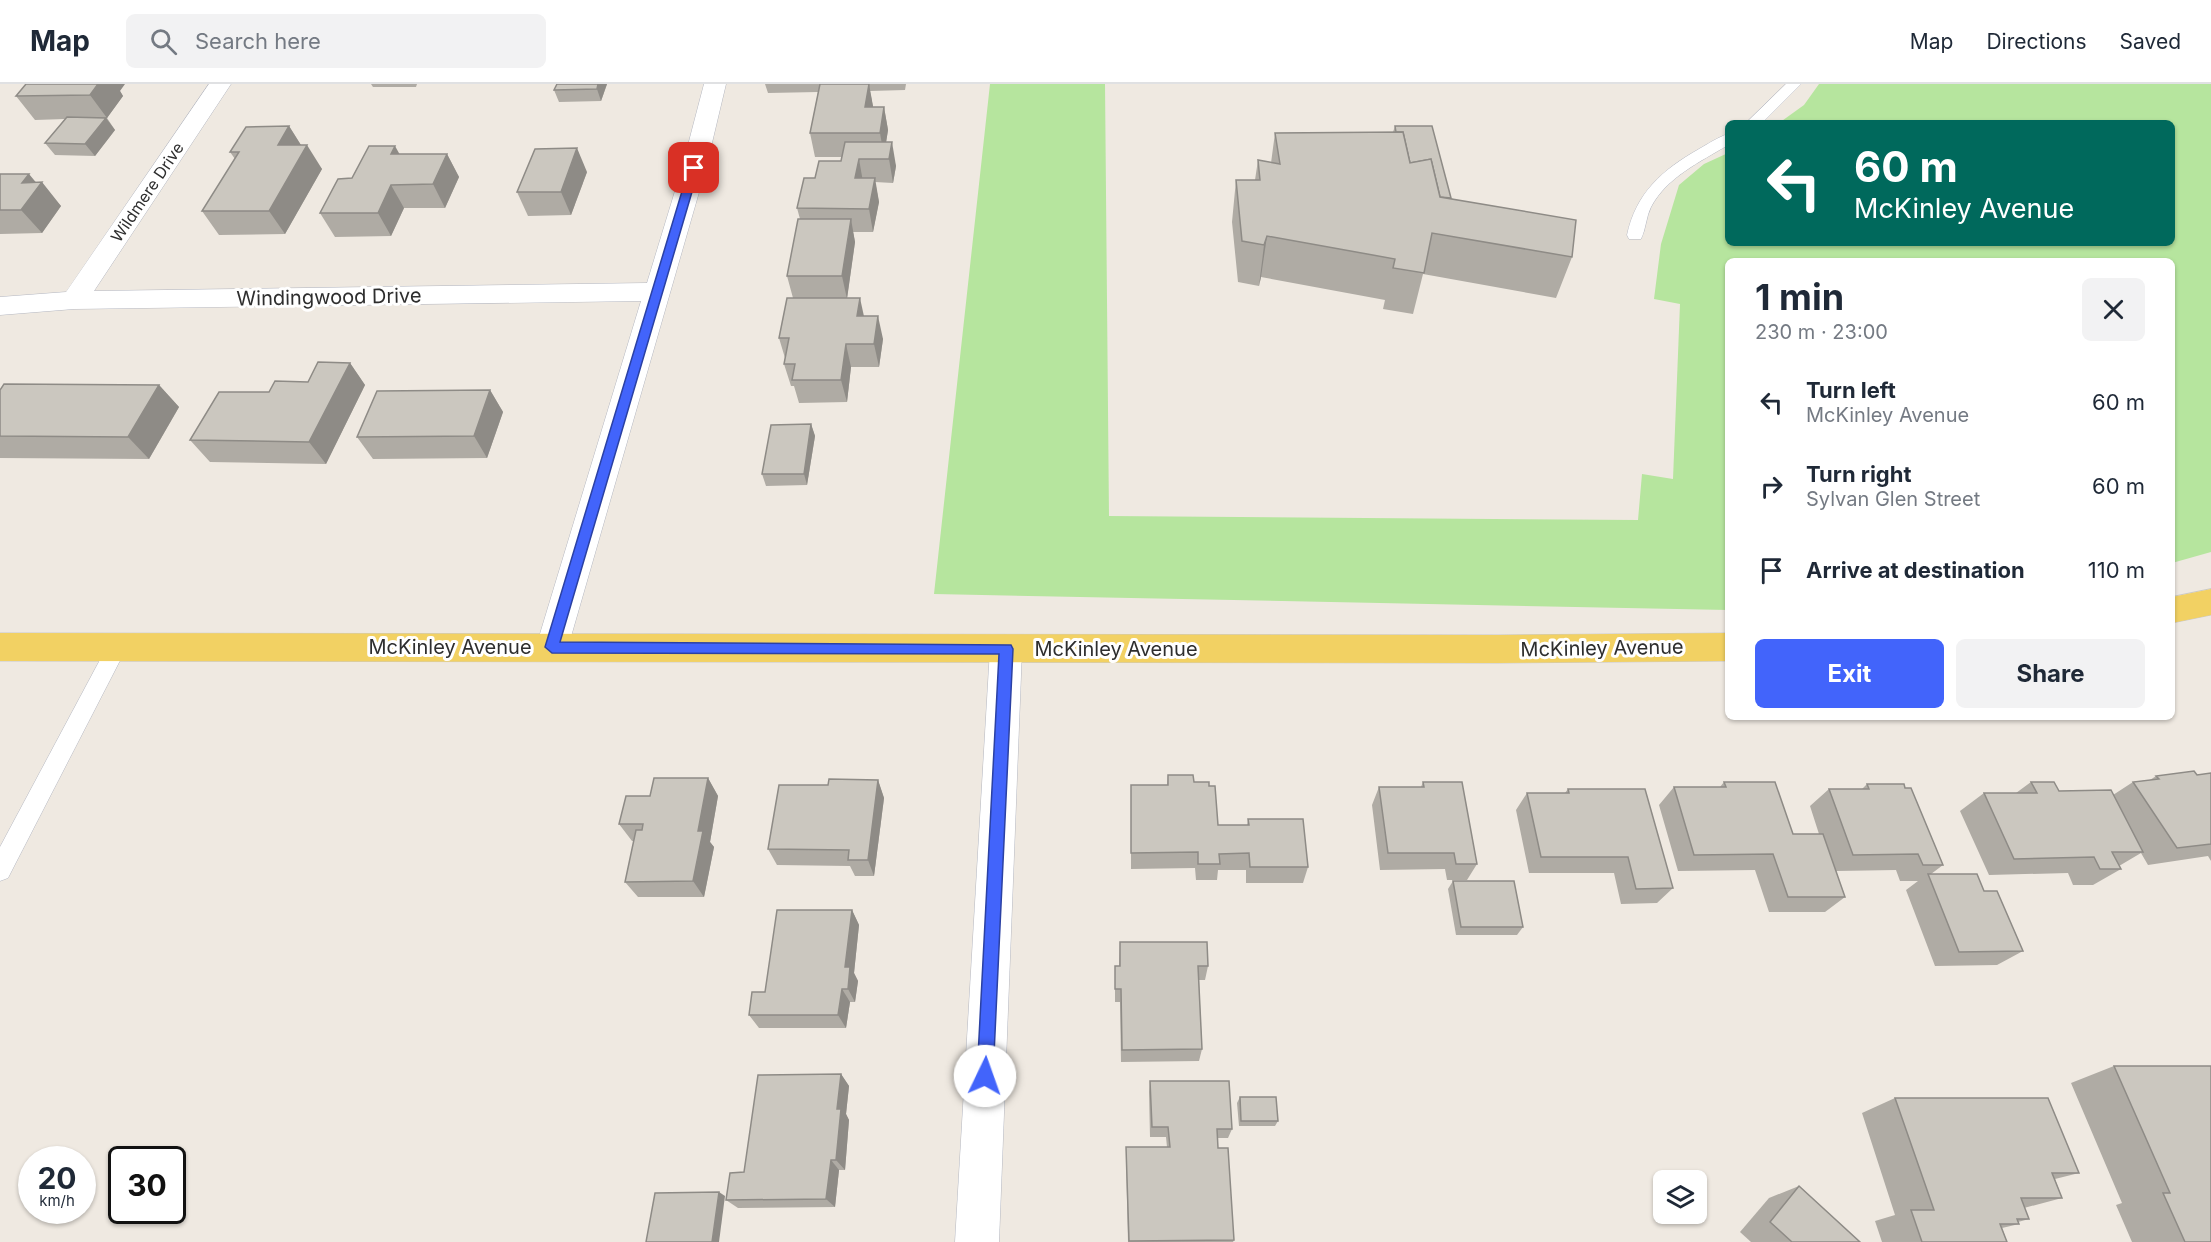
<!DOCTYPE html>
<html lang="en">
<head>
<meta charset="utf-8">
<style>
	body { margin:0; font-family:Inter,sans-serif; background:#f2f2f3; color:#1f2937; height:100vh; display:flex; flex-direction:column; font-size:22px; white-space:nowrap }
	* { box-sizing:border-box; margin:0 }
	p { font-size:20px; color:#747a83 }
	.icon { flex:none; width:33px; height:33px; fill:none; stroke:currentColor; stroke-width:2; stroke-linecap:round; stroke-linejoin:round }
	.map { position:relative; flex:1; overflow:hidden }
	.sheet { position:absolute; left:1725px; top:174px; width:450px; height:462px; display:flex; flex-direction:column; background:#fff; border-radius:9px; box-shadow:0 2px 4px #0004 }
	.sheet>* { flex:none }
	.banner { position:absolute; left:1725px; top:36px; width:450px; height:126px; border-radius:9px; box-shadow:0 2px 4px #0004; background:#00695c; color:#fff; overflow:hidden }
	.tools { position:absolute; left:1653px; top:1086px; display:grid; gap:12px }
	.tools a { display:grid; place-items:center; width:54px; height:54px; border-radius:9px; background:#fff; box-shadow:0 2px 4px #0004; font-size:30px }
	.speed { position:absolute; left:18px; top:1062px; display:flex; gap:12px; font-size:30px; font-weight:700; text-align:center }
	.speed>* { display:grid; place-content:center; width:78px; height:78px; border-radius:50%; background:#fff; box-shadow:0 2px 4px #0004; line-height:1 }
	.speed small { font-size:15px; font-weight:400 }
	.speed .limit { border:3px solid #111; border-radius:9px; background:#fff; color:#111 }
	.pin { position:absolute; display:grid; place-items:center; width:51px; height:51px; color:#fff; margin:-26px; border-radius:12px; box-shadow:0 3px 9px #0006 }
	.me { position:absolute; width:66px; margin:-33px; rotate:3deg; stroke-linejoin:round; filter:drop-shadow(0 0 4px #0008) }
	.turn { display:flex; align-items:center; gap:21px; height:126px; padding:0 30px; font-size:27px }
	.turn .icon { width:78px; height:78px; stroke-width:2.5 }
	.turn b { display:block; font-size:42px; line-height:51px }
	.round { display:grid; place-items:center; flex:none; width:63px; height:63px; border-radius:9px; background:#f2f2f3 }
	.overview { display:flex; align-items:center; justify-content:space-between; height:102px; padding:0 30px }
	h1 { font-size:36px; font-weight:700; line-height:45px }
	.primary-button { display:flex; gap:12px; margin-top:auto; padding:12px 30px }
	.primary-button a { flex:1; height:69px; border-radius:9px; background:#4264fb; color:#fff; font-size:24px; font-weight:700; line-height:69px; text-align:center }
	.primary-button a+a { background:#f2f2f3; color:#1f2937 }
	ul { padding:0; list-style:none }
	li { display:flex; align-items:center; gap:18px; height:84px; padding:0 30px }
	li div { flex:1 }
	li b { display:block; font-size:22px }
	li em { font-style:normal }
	header { display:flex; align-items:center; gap:36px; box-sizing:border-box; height:84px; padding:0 30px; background:#fff; border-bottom:2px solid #e0e1e3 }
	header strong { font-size:28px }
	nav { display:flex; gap:33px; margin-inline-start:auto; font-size:21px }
	.search { width:420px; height:54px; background:#f2f2f3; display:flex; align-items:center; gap:15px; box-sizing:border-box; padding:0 21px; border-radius:9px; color:#747a83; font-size:22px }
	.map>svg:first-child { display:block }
	.green { fill:#b6e59e }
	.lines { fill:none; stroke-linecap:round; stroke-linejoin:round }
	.service-casing { stroke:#b4b7c1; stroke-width:1 }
	.minor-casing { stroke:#b4b7c1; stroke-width:1 }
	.primary-casing { stroke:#c9c9c9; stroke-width:1 }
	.service { fill:#fff; fill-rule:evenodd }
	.minor { fill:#fff; fill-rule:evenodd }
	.primary { fill:#f2d163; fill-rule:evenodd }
	.wall { fill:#afaba4 }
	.shaded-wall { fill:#8e8b86 }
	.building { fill:#cbc7bf; stroke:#8e8b86; stroke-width:1.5 }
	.route { fill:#4264fb; stroke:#2b41a3; stroke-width:1.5 }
	.labels { text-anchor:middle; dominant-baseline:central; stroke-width:6; stroke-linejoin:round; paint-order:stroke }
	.far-street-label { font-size:16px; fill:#2e2e2e; stroke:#fff }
	.street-label { font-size:20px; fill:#2e2e2e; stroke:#fff }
</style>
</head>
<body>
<header>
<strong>Map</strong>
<div class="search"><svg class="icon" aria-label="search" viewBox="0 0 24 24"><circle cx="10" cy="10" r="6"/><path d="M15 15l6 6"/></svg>Search here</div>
<nav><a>Map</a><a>Directions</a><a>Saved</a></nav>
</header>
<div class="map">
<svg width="2211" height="1158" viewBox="0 0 2211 1158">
	<rect width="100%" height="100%" fill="#efe9e1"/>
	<polygon class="green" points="990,0 1105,0 1109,432 1638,436 1642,390 1673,395 1680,220 1654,215 1661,160 1679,101 1704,80 1728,69 1728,159 2172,159 2172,39 1779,39 1804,21 1819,0 2211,0 2211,468 2172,479 2172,177 1728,177 1728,526 934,510"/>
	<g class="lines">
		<g class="service-casing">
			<g id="service">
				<polygon points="1786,0 1801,0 1762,39 1746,39"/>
				<path d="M1728 50V61C1700 78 1667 93 1651 123 1646 133 1646 145 1641 155H1629L1627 151C1636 109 1662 86 1699 65 1708 60 1718 53 1728 50Z"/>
				<polygon points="117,554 124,557 127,563 8,794 0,797 0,763 110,557"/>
			</g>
		</g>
		<g class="minor-casing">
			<g id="minor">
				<polygon points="209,0 231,0 94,207 647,199 682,84 704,0 726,0 706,84 568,563 564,573 552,577 540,573 536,563 641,217 74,225 0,231 0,213 66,208"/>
				<polygon points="1006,551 1018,555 1022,565 999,1158 955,1158 990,565 994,555"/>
			</g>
		</g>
		<g class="primary-casing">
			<g id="primary">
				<polygon points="2211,505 2211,531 2172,539 2172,513"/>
				<polygon points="0,549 1498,551 1728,549 1728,577 1498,579 0,577"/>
			</g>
		</g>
		<use href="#service" class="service"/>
		<use href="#minor" class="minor"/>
		<use href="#primary" class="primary"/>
	</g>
	<g class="wall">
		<polygon points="371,0 417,0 416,3 373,3"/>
		<polygon points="607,0 601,17 559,18 554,6"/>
		<polygon points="765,0 906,0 905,6 870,7 873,23 884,23 888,46 886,58 896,82 893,99 875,98 879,118 873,148 853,148 855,158 847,214 883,255 879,283 851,283 847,318 799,319 794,302 791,302 784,280 785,274 779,254 793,214 787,192 800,135 797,124 815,94 841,77 842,73 815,73 810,49 818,8 768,9"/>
		<polygon points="120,7 123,12 107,34 115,46 95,72 55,71 45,59 65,35 35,36 16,12"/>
		<polygon points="289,42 301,61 322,85 285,150 219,151 202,127 235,75 230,68"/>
		<polygon points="1395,42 1451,114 1572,173 1556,214 1423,190 1413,230 1383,225 1385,216 1261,193 1259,202 1238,198 1232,138 1236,96 1255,96 1258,76 1271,79 1275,49 1393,48"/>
		<polygon points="400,70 447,70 459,93 445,124 404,124 391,152 335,153 320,129 352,94"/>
		<polygon points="587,88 571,131 528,132 517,108"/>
		<polygon points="0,90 36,98 61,122 42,149 0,150"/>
		<polygon points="350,279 365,301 326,380 210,378 190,356 269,308 308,298"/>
		<polygon points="159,301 179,323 149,375 0,374 0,306"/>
		<polygon points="490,306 503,328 487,374 373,375 357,353"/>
		<polygon points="811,340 815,352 807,401 766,402 762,390"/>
		<polygon points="2211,689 2211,777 2208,772 2148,781 2141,769 2119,782 2121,785 2093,801 2073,801 2068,789 1989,791 1960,727 1984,709 2016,709 2031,698 2059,707 2113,711 2133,698 2150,696 2156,692 2197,691"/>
		<polygon points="1168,691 1209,702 1218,741 1247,741 1248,735 1308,783 1303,799 1246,799 1246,786 1218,786 1217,796 1196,796 1195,784 1131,785 1131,701 1167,701"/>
		<polygon points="708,694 718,712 710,758 714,763 704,813 638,813 625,798 634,757 632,757 619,740 650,712"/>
		<polygon points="878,696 884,714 874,792 855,792 850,782 777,781 768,765 828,701"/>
		<polygon points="1423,698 1477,780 1467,796 1447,796 1445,785 1380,786 1372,721 1379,703 1421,703"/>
		<polygon points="1724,698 1793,750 1819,750 1810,722 1829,705 1862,705 1867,700 1943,781 1931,790 1984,807 2023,867 1997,881 1935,882 1906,806 1918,797 1900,797 1896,786 1836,787 1845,813 1825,828 1769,828 1755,786 1678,787 1659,721 1674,703 1720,703"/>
		<polygon points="1568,705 1673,804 1657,819 1621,820 1614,789 1529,789 1516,726 1527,709 1565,709"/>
		<polygon points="1453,797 1523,843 1517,851 1456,851 1448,805"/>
		<polygon points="852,826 859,841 854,889 858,897 855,918 850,918 846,944 759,944 749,931 765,908"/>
		<polygon points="1120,858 1208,882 1205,896 1199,896 1202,965 1199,977 1121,978 1120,918 1115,918 1115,882 1119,882"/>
		<polygon points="2114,982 2211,1158 2132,1158 2116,1121 2122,1119 2071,999"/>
		<polygon points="841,990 849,1002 846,1030 849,1036 845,1086 839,1086 835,1123 738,1124 726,1116 744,1088"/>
		<polygon points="1150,997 1232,1045 1228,1054 1218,1054 1218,1064 1234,1156 1233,1158 1128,1158 1126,1073 1126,1063 1167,1063 1166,1053 1150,1053 1149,1008"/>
		<polygon points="1240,1013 1278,1037 1275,1042 1239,1042 1237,1019"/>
		<polygon points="1895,1014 2079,1089 2055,1095 2062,1114 2024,1124 2029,1135 2018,1138 2019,1140 2002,1144 2007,1158 1882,1158 1875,1137 1895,1131 1862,1029"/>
		<polygon points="1799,1102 1860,1158 1751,1158 1740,1148 1769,1114"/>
	</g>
	<g class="shaded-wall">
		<polygon points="98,0 125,0 120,7 123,12 107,34 90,11"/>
		<polygon points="598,0 607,0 601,17 597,5"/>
		<polygon points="869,0 873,22 869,46 865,23"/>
		<polygon points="884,23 888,46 884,72 880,49"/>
		<polygon points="106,34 115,46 95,72 85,60"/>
		<polygon points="289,42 304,66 278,61"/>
		<polygon points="892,58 896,82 893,99 889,75"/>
		<polygon points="307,61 322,85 285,150 269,127"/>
		<polygon points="395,62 408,85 391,70"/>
		<polygon points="577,64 587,88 571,131 561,108"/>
		<polygon points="447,70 459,93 445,124 433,100"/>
		<polygon points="859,75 863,98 855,94"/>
		<polygon points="29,90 39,102 42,98 61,122 42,149 21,126 22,99"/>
		<polygon points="875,94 879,118 873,148 869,125"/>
		<polygon points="391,101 404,124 391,152 378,129"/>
		<polygon points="851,135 855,158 847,215 842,192"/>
		<polygon points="1267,152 1261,193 1259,202 1264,161"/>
		<polygon points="860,214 865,237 857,232"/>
		<polygon points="878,232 883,255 879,283 874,260"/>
		<polygon points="846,260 851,283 847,318 841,296"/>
		<polygon points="350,279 365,301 326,380 309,358"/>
		<polygon points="159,301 179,323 149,375 128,353"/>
		<polygon points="490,306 503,328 487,374 474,352"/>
		<polygon points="811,340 815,352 807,401 804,390"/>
		<polygon points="708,694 718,712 710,758 714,763 704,813 693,797 698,747"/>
		<polygon points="878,696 884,714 874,792 868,776"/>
		<polygon points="852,826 859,841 854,889 858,897 855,918 848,905 845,883"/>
		<polygon points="842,905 850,918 846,944 838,931"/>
		<polygon points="841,990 849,1002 846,1030 849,1036 845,1086 836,1076 837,1025"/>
		<polygon points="831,1076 839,1086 835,1123 826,1115"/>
		<polygon points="719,1108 725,1112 719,1158 712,1158"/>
	</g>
	<g class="building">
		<polygon points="26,0 98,0 90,11 16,12"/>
		<polygon points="557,0 598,0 597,5 554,6"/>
		<polygon points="820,0 869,0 865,23 884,23 880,49 810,49"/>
		<polygon points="67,33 106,34 85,60 45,59"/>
		<polygon points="289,42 278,61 307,61 269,127 202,127 239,68 230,68 246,43"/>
		<polygon points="1395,42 1432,42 1451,114 1440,113 1431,75 1410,79 1403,48 1396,48"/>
		<polygon points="1403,48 1410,79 1431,75 1440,113 1576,136 1572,173 1432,149 1424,189 1393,184 1395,175 1267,152 1264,161 1242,157 1236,96 1260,96 1258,76 1280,80 1275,49"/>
		<polygon points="845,58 892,58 889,75 859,75 855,94 875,94 869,125 797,124 804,94 815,94 819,77 841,77"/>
		<polygon points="369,62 395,62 391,70 447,70 433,100 391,101 378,129 320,129 338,95 352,94"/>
		<polygon points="577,64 561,108 517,108 535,65"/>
		<polygon points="0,90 29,90 22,99 42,98 21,126 0,126"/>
		<polygon points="798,135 851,135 842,192 787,192"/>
		<polygon points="787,214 860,214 857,232 878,232 874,260 846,260 841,296 792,296 795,280 784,280 789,254 779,254"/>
		<polygon points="318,278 350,279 309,358 190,356 219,308 269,308 275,297 308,298"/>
		<polygon points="4,300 159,301 128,353 0,352 0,306"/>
		<polygon points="490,306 474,352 357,353 377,307"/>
		<polygon points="811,340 804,390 762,390 771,341"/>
		<polygon points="2194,687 2197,691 2211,689 2211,760 2177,764 2133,698 2159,695 2156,692"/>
		<polygon points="1168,691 1193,691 1194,698 1209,698 1209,702 1215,702 1218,741 1249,741 1248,735 1303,735 1308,783 1250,783 1249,769 1219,770 1220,780 1198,780 1198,768 1131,769 1131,701 1168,701"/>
		<polygon points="654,694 708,694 698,747 703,747 693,797 625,798 636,746 642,746 643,740 619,740 626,712 650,712"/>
		<polygon points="829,695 878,696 868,776 848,776 849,766 768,765 779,701 828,701"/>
		<polygon points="1423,698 1462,698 1477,780 1456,780 1454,769 1388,769 1379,703 1424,703"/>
		<polygon points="1724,698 1775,698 1793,750 1823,750 1845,813 1788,813 1773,770 1694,771 1674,703 1726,703"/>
		<polygon points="2031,698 2054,698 2059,707 2111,706 2143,768 2112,768 2121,785 2100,785 2094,773 2014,775 1984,709 2037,709"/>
		<polygon points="1867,700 1904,700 1905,704 1911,704 1943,781 1923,781 1918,770 1853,771 1829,705 1869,705"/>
		<polygon points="1568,705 1645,705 1673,804 1636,805 1628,773 1541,773 1527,709 1569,709"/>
		<polygon points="1928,790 1977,790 1984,807 1997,807 2023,867 1959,868"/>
		<polygon points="1453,797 1514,797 1523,843 1461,843"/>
		<polygon points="777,826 852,826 845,883 850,883 848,905 842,905 838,931 749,931 752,908 765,908"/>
		<polygon points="1120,858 1207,858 1208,882 1198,882 1202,965 1122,966 1121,905 1115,905 1115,882 1120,882"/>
		<polygon points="2114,982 2211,982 2211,1158 2185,1158 2163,1109 2170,1109"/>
		<polygon points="841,990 837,1025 841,1025 836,1076 831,1076 826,1115 726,1116 730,1089 744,1088 758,991"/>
		<polygon points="1150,997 1229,997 1232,1045 1217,1045 1218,1064 1228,1064 1234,1156 1129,1157 1126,1063 1170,1063 1168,1043 1152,1043"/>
		<polygon points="1240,1013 1276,1013 1278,1037 1241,1037"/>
		<polygon points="1895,1014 2048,1014 2079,1089 2052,1089 2062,1114 2021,1114 2029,1135 2017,1135 2019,1140 2000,1140 2007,1158 1922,1158 1911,1126 1934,1126"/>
		<polygon points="1799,1102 1860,1158 1792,1158 1770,1138"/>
		<polygon points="719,1108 712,1158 646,1158 655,1109"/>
	</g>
	<polygon class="route" points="694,81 699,84 560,558 1011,561 1013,565 993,992 991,998 985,1001 979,998 977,992 999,570 552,569 545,563 689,84"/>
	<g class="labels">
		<g class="far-street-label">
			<text transform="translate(147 108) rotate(-56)">Wildmere Drive</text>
		</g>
		<g class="street-label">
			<text transform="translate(329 213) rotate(-1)">Windingwood Drive</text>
			<text x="450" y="563">McKinley Avenue</text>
			<text transform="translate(1602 564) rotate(-1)">McKinley Avenue</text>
			<text x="1116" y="565">McKinley Avenue</text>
		</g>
	</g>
</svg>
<div class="tools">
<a><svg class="icon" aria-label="layers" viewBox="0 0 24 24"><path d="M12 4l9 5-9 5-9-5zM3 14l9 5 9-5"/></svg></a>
</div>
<div class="speed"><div>20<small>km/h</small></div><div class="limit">30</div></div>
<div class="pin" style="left:694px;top:84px;background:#d93025"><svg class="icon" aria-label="arrive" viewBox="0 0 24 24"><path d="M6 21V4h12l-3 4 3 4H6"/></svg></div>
<svg class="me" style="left:985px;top:992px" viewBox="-20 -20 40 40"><circle r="19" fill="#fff"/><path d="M0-13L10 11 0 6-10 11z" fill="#4264fb"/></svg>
<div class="banner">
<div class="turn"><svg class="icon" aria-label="left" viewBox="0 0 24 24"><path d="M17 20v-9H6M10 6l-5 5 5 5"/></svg><div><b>60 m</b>McKinley Avenue</div></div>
</div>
<section class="sheet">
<div class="overview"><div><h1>1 min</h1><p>230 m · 23:00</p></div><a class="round"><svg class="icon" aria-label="close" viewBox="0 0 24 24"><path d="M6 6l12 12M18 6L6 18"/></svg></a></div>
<ul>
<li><svg class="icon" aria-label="left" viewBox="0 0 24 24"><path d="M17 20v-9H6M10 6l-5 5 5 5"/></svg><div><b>Turn left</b><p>McKinley Avenue</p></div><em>60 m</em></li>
<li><svg class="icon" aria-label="right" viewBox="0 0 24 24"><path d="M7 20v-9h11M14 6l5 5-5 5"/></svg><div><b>Turn right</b><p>Sylvan Glen Street</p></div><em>60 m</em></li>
<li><svg class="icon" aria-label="arrive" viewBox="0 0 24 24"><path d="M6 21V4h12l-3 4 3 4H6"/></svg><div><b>Arrive at destination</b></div><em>110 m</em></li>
</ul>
<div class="primary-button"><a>Exit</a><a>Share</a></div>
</section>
</div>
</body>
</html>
